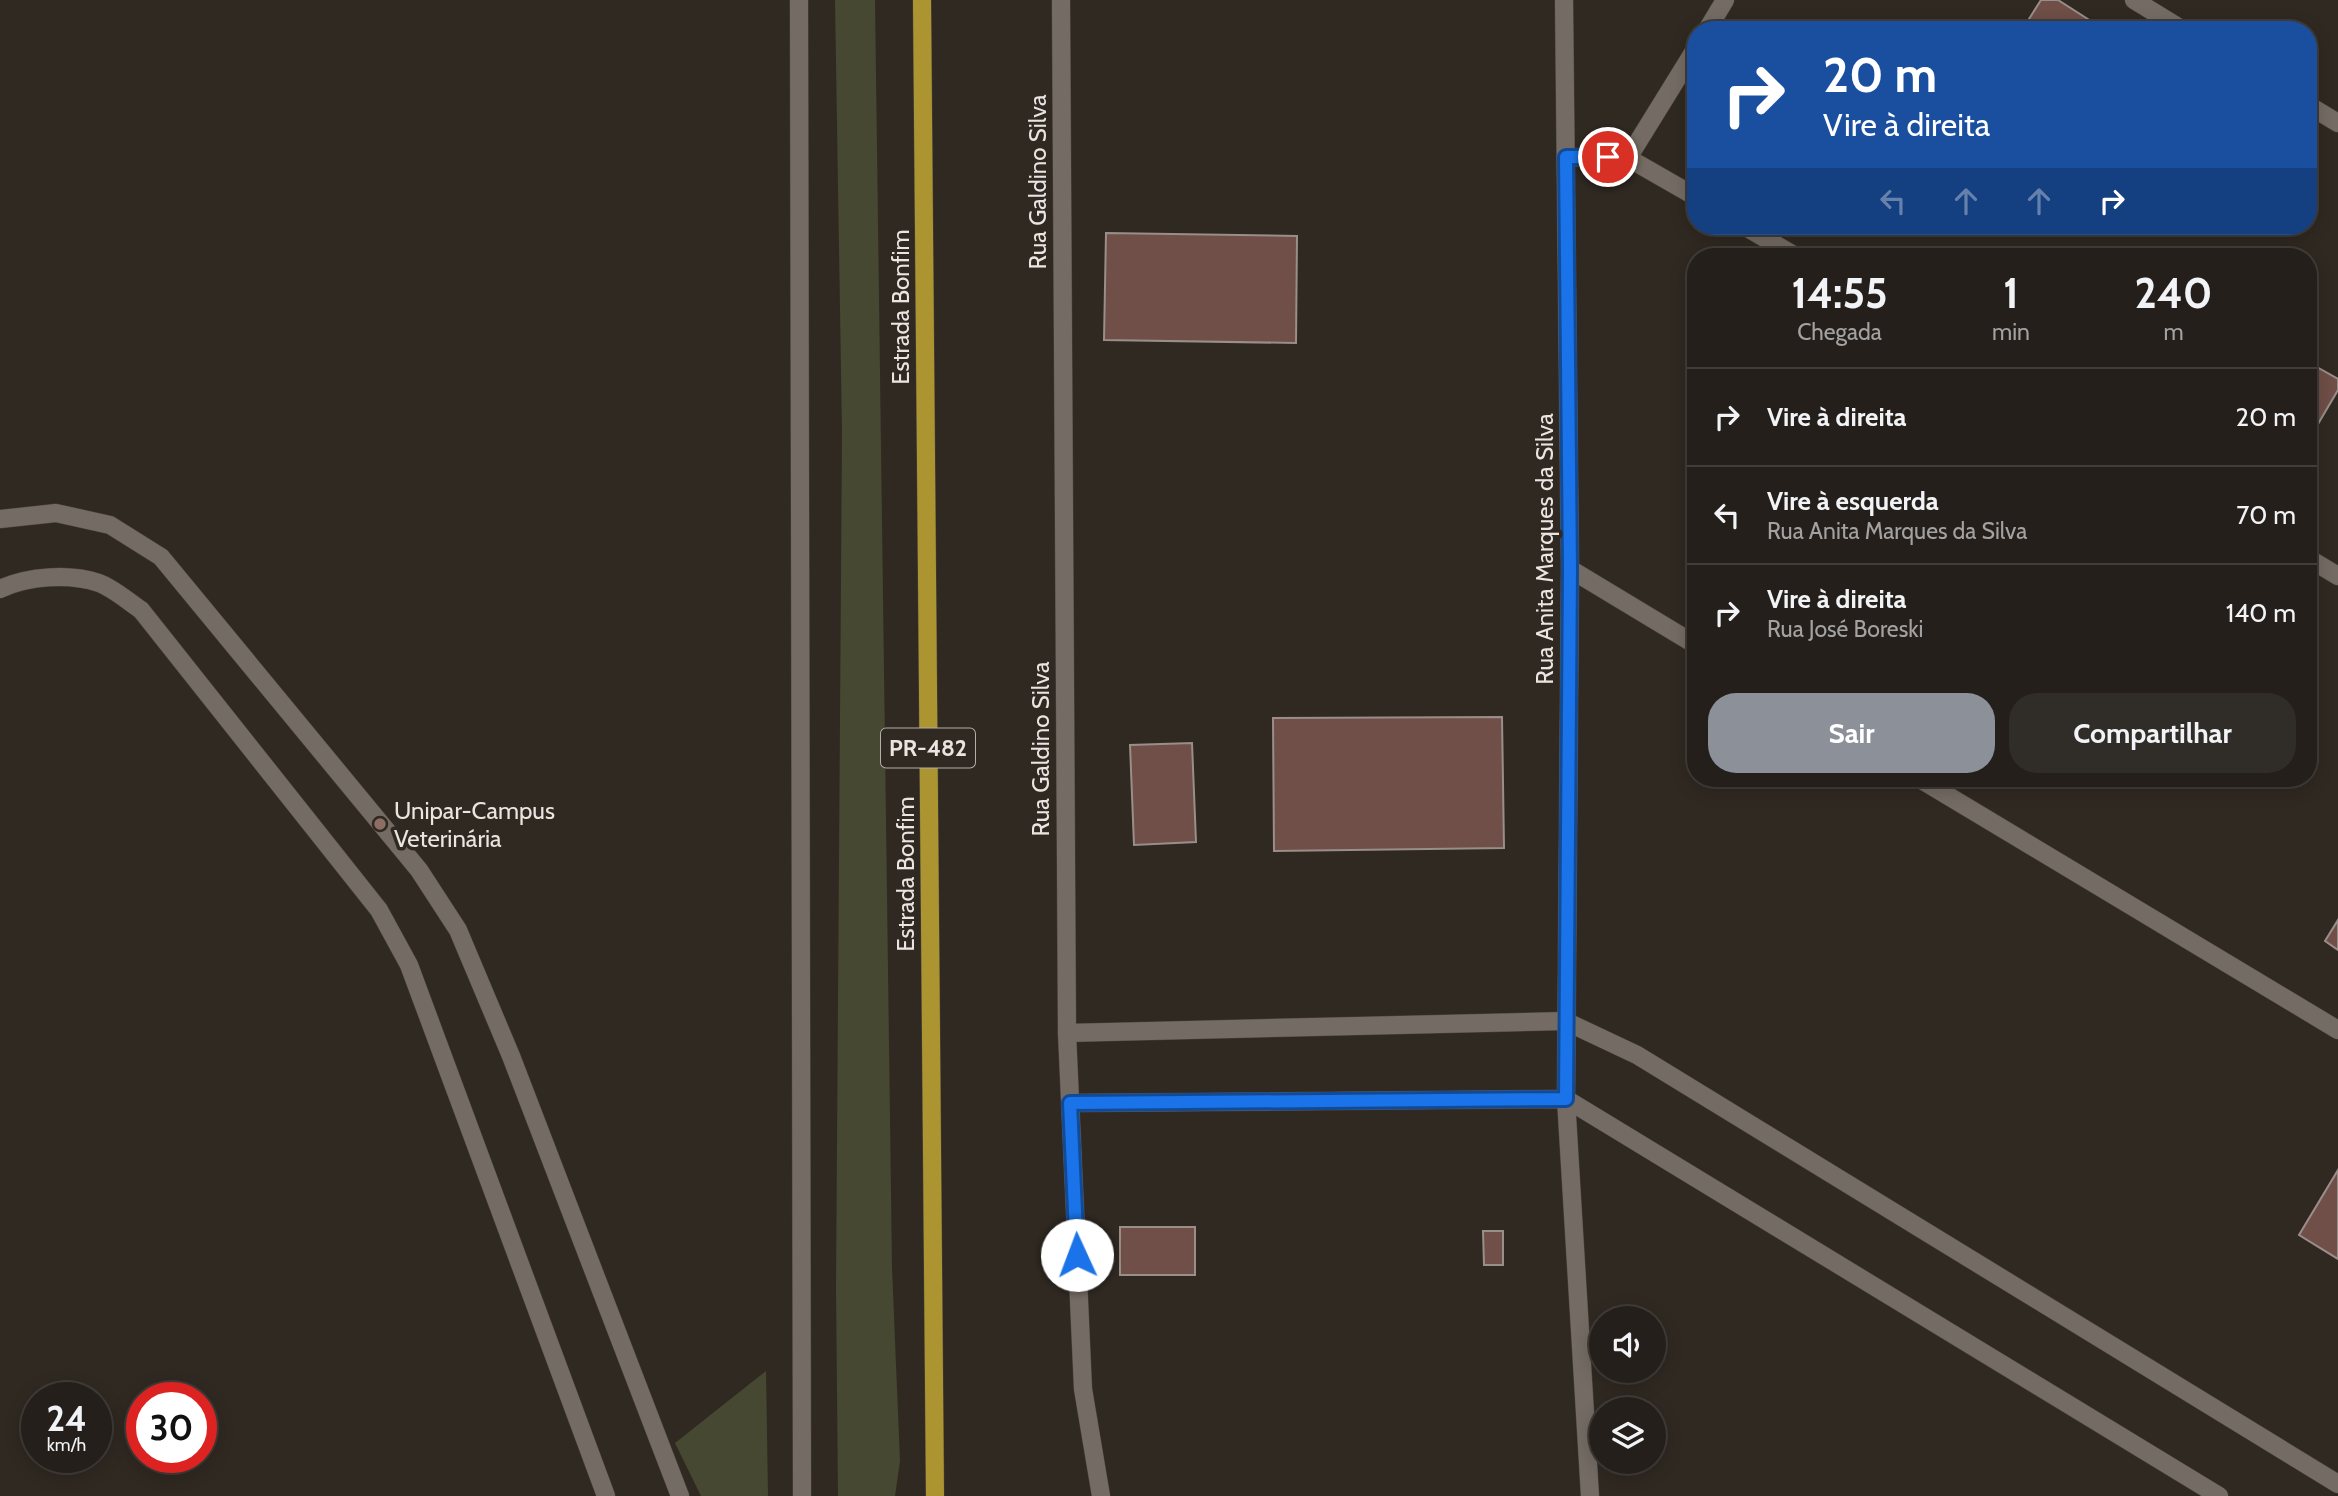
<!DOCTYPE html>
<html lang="pt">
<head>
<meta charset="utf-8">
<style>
	body { margin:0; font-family:Cabin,sans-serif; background:#302c27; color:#f1f3f6; height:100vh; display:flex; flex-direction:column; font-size:26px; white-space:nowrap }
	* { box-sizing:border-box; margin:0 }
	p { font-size:23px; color:#a3a2a2 }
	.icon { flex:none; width:38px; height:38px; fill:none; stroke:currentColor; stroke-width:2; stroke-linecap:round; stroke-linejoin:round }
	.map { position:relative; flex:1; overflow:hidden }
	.details { position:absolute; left:1687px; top:248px; width:630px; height:539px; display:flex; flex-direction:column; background:#241f1a; border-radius:28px; box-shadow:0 4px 18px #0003,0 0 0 2px #413d39 }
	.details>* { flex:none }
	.guide { position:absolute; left:1687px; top:21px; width:630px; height:214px; border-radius:28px; box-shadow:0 4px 18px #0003,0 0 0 2px #413d39; background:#1a4fa0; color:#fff; overflow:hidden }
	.tools { position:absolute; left:1589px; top:1306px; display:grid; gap:14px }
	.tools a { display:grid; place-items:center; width:77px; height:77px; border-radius:50%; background:#241f1a; box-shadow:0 4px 18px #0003,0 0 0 2px #413d39; font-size:35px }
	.speed { position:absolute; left:21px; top:1382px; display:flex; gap:14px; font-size:35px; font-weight:700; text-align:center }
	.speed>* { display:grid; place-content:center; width:91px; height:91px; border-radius:50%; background:#241f1a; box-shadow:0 4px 18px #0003,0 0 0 2px #413d39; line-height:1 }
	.speed small { font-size:18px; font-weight:400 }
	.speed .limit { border:10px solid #d22; background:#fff; color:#111 }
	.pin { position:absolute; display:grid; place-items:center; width:60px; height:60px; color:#fff; margin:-30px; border:4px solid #fff; border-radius:50%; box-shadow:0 2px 7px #0007 }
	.me { position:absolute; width:77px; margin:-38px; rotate:358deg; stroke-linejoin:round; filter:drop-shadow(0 0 5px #0008) }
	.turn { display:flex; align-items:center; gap:24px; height:147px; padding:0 21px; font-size:32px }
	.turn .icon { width:91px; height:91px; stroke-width:2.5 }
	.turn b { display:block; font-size:49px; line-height:60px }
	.lanes { display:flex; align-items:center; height:66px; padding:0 21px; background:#0003; justify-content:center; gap:35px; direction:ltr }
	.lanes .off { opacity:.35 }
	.eta { display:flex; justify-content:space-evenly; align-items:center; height:119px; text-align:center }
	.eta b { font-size:42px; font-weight:800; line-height:49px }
	.cta { display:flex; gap:14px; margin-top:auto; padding:14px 21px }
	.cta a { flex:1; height:80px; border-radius:28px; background:#8c9099; color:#fff; font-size:28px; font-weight:800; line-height:80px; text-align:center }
	.cta a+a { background:#302c27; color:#f1f3f6 }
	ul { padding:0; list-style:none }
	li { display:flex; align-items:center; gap:21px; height:98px; padding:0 21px; border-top:2px solid #413d39 }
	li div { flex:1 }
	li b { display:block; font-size:26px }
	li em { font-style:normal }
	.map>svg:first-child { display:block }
	.green { fill:#464832 }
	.building { fill:#6f4f47; stroke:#9a8e8a; stroke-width:2 }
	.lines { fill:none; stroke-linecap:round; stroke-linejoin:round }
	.service-casing { stroke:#4a453f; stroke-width:19 }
	.minor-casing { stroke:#4a453f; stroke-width:19 }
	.primary-casing { stroke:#4a453f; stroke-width:19 }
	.service { stroke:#746c64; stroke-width:18 }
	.minor { stroke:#746c64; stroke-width:18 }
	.primary { stroke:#ac9531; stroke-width:18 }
	.route-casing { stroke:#114b97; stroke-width:18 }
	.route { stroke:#1a73e8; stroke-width:12 }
	.education-dot { fill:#8d6e63; stroke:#302922; stroke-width:2.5 }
	.labels { text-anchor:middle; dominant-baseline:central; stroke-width:7; stroke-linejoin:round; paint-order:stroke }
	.shield { fill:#302922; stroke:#b2ada8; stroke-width:2 }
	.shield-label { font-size:23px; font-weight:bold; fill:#eae5e1 }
	.street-label { font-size:24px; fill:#eae5e1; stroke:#302922 }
	.poi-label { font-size:24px; fill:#eae5e1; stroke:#302922; text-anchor:start }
</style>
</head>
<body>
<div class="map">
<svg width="2338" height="1496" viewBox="0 0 2338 1496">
	<rect width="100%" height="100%" fill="#302922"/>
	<g class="green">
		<polygon points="835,0 875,0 892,1268 900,1461 895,1496 838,1496 836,1288 842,433"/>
		<polygon points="766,1371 768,1496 701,1496 675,1443"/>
	</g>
	<g class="building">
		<polygon points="2041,0 2058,0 2094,23 2089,30 2022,30"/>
		<polygon points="1106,233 1297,236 1296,343 1104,340"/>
		<polygon points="2308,362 2338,379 2338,390 2308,441"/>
		<polygon points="1502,717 1504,848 1274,851 1273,718"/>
		<polygon points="1192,743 1196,842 1134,845 1130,745"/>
		<polygon points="2338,920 2338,950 2325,941"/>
		<polygon points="2338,1170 2338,1259 2299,1235"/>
		<rect x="1120" y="1227" width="75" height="48"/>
		<polygon points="1483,1231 1503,1231 1503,1265 1484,1265"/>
	</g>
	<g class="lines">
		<g class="service-casing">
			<g id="service">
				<polyline points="0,519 56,513 110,525 161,557 419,870 458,930 511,1056 680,1496"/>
				<path d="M0 589C28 576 69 573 99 583 113 588 129 602 141 610L379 910 409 965 606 1496"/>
			</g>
		</g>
		<g class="minor-casing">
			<g id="minor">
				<polyline points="799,0 802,1496"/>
				<polyline points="1061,0 1067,1033 1083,1389 1101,1496"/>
				<polyline points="1564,0 1570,569 1566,1099 1590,1496"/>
				<polyline points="2134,0 2183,30"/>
				<polyline points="1707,30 1725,0"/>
				<polyline points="2308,105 2338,123"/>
				<polyline points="1566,157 1628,158 1696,48"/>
				<polyline points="1628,158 1696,197"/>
				<polyline points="1744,226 1797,257"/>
				<polyline points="2308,558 2338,576"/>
				<polyline points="1570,569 1696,645"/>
				<polyline points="1920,779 2338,1030"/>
				<polyline points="1067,1033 1565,1021 1637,1055 2338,1484"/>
				<polyline points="1071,1103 1566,1099 2219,1496"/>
			</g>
		</g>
		<g class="primary-casing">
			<polyline id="primary" points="922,0 935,1496"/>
		</g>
		<use href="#service" class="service"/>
		<use href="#minor" class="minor"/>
		<use href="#primary" class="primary"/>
	</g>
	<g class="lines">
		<g class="route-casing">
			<polyline id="route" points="1077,1255 1070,1103 1566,1099 1570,569 1566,157 1608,157"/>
		</g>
		<use href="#route" class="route"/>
	</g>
	<circle class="education-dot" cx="380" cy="824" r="7"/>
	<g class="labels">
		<rect class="shield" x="881" y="728.5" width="94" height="39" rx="5"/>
		<g class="shield-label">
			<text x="928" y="748">PR-482</text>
		</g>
		<g class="street-label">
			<text transform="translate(1037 182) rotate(-90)">Rua Galdino Silva</text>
			<text transform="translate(900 307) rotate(-90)">Estrada Bonfim</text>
			<text transform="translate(1544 549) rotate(-90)">Rua Anita Marques da Silva</text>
			<text transform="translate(1040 749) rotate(-90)">Rua Galdino Silva</text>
			<text transform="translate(905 874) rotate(-90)">Estrada Bonfim</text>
		</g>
		<g class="poi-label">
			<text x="394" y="810">Unipar-Campus<tspan x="394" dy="28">Veterinária</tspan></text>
		</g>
	</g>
</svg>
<div class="tools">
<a><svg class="icon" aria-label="sound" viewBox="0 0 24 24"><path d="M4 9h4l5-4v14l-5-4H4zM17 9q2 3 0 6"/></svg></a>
<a><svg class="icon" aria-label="layers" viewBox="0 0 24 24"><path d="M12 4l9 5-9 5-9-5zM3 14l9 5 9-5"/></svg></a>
</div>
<div class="speed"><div>24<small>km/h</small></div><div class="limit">30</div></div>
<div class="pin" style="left:1608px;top:157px;background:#d93025"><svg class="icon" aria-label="arrive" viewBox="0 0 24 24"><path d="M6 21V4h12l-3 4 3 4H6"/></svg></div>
<svg class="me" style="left:1077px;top:1255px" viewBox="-20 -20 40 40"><circle r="19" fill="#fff"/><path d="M0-13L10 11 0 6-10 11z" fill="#1a73e8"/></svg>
<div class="guide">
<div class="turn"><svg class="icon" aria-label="right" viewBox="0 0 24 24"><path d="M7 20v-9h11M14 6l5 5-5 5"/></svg><div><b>20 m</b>Vire à direita</div></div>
<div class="lanes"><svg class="icon off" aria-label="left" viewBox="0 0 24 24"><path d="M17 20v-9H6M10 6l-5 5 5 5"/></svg><svg class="icon off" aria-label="ahead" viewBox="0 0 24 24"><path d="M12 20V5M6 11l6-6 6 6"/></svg><svg class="icon off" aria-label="ahead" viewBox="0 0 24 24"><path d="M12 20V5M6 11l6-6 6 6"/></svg><svg class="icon" aria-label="right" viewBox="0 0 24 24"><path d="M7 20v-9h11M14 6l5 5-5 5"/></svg></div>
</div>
<section class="details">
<div class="eta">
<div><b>14:55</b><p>Chegada</p></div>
<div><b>1</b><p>min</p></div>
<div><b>240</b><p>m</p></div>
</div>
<ul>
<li><svg class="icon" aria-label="right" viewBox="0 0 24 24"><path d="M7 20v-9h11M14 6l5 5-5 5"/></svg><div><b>Vire à direita</b></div><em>20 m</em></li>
<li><svg class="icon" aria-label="left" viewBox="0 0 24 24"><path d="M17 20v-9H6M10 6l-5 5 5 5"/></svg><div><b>Vire à esquerda</b><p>Rua Anita Marques da Silva</p></div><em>70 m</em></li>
<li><svg class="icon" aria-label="right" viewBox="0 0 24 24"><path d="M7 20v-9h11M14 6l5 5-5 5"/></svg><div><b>Vire à direita</b><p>Rua José Boreski</p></div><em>140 m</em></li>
</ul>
<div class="cta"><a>Sair</a><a>Compartilhar</a></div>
</section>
</div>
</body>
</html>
